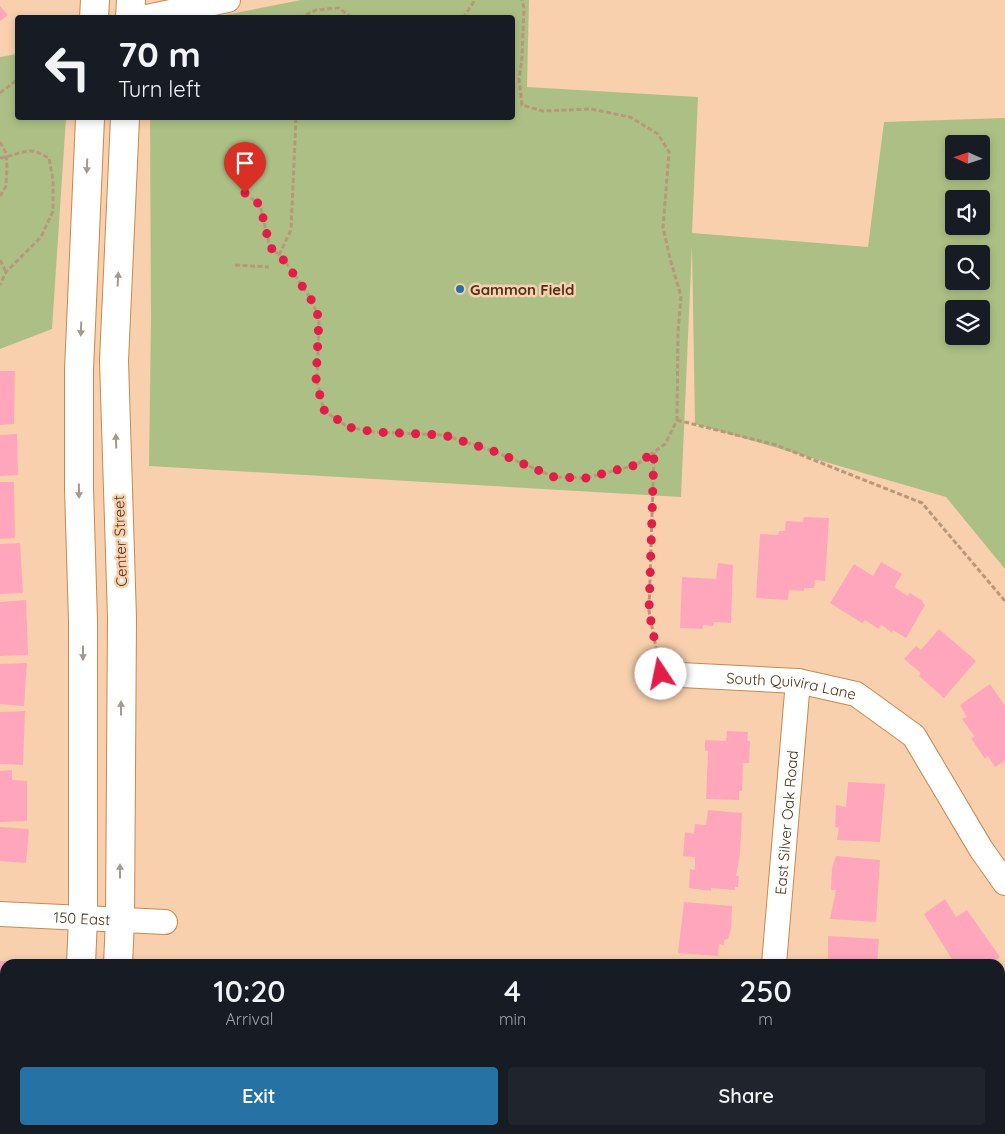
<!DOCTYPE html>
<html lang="en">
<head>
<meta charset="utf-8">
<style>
	body { margin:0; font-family:Quicksand,sans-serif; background:#20242c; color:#f1f3f6; height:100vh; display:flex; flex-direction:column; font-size:19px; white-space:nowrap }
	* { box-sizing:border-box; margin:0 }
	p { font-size:16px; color:#9ea1a6 }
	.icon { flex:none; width:28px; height:28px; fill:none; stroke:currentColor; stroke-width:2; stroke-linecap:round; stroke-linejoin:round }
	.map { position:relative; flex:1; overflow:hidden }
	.sheet { position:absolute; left:0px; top:959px; width:1005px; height:176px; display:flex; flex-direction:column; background:#171b24; border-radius:15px 15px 0 0; box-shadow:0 2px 8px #0003 }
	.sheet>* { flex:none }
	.hud { position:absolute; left:15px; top:15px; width:500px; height:105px; border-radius:5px; box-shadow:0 2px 8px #0003; background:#171b24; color:#f1f3f6; overflow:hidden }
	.needle { width:32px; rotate:273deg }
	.tools { position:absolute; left:945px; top:135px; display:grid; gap:10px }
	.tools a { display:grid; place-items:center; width:45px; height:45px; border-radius:5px; background:#171b24; box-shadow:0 2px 8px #0003; font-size:25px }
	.pin { position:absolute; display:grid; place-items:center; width:42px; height:42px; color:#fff; margin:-51px -21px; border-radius:50% 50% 50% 0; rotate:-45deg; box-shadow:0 0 5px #0007 }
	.pin .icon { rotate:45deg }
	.me { position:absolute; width:55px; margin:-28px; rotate:349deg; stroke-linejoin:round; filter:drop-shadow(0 0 4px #0008) }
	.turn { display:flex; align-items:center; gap:18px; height:105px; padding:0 20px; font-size:22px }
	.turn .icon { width:65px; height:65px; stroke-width:2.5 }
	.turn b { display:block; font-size:35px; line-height:42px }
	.eta { display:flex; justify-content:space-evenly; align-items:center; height:85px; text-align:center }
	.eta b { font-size:30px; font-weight:600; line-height:35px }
	.action { display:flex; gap:10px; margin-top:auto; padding:10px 20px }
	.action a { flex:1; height:58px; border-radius:5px; background:#2772a5; color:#fff; font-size:20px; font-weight:600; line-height:58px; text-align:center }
	.action a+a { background:#20242c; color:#f1f3f6 }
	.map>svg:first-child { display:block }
	.green { fill:#acc085; fill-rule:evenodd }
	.building { fill:#ffa6bd }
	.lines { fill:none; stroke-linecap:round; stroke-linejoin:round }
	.street-casing { stroke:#c8894e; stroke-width:26 }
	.secondary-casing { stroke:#c8894e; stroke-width:30 }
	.path { stroke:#ba9778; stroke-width:3; stroke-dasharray:5 2.5; stroke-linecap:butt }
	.street { stroke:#fff; stroke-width:24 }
	.secondary { stroke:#fff; stroke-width:28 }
	.oneway { fill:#a6998c }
	.route { stroke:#e11d48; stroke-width:9; stroke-dasharray:0 16.2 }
	.poi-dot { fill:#2772a5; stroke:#f8d0ad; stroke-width:2 }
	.labels { text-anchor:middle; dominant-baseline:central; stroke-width:5; stroke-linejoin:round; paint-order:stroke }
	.poi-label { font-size:15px; font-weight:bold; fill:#4d331a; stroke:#f8d0ad; text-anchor:start }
	.street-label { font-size:15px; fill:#4d331a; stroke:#f8d0ad }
</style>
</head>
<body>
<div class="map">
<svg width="1005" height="1134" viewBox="0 0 1005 1134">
	<rect width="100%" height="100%" fill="#f8d0ad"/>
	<g class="green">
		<path d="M301 0H529L527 87 698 97 692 233 868 247 884 122 1005 118V569L946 497 695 424 692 246 681 497 149 466 151 318 150 118H512V18L215 17ZM954 144H981V171H954ZM954 199H981V226H954ZM954 254H981V281H954ZM954 309H981V336H954Z"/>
		<polygon points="17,54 18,118 66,118 52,329 0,349 0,57"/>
	</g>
	<g class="building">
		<polygon points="0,6 8,15 0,21"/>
		<polygon points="0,371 15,371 14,424 0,425"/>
		<polygon points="17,434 18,475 0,476 0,435"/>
		<polygon points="0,482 14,482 15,538 0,539"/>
		<polygon points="804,517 829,518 825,581 815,580 814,588 804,588 804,591 789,590 788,600 756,598 760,534 778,535 779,531 785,531 786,521 803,522"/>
		<polygon points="20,543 23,593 0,594 0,544"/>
		<polygon points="881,562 902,574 894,587 908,596 910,593 923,601 922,602 925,605 906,638 893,630 892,633 881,624 879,629 865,620 862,623 830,603 854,564 873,576"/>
		<polygon points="718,563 733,565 731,623 714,622 713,626 703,625 702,629 680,628 682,577 716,579"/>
		<polygon points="26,600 28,655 0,656 0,602"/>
		<polygon points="939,629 976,661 944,698 919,676 921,673 904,659 916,646 921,650"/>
		<polygon points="27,663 24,706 0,704 0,664"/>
		<polygon points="990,684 1005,706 1005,760 995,767 988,756 985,759 971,738 975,737 962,719 967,717 960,705"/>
		<polygon points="25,711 23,765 0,764 0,712"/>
		<polygon points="727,731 748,732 747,741 750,741 749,763 743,763 742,791 739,791 739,800 706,799 708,751 705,751 705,740 726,741"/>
		<polygon points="12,770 12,780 27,781 27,821 0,822 0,771"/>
		<polygon points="848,782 885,784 880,842 837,840 839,828 835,827 836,805 846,807"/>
		<polygon points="708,810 742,813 740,854 736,876 739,876 738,887 735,887 735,890 711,888 711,891 689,888 690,869 695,870 695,857 683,856 685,832 694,834 695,824 706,825"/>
		<polygon points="0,827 29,829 26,863 0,861"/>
		<polygon points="836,856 880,860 876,922 830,919 836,890 831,890 832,868"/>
		<polygon points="945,899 956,917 967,910 1000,957 991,964 955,964 924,914"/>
		<polygon points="684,902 732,906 731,929 728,939 724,940 724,945 719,944 718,956 678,953"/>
		<polygon points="828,936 879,939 877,964 828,964"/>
		<polygon points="0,961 19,961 19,964 5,964 5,999 0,999"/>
		<polygon points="1005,985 1005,1036 1000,1030 1000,989"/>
		<polygon points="0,1005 5,1006 5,1045 0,1045"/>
		<polygon points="0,1055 5,1055 4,1103 0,1103"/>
		<polygon points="0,1113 5,1113 5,1130 12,1130 12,1134 0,1134"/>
		<polygon points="664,1130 708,1130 707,1134 664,1134"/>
		<polygon points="823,1130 865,1130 864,1134 849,1134 823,1131"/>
	</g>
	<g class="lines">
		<g class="street-casing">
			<g id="street">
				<polyline points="142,18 228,0"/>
				<path id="s1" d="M661 674 798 681 856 694 914 736 981 849 1005 883"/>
				<path id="s2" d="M0 914 165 922"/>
				<path id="s3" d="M774 964 798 681"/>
				<polyline points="759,1134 760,1130"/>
			</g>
		</g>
		<g class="secondary-casing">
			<g id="secondary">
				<polyline points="94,18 95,0"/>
				<polyline points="130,18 131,0"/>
				<polyline points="81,964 83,918 83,621 79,488 79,370 90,118"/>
				<polyline points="118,964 120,920 122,618 114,361 125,118"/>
				<polyline points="74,1134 74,1130"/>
				<polyline points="112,1134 112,1130"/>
			</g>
		</g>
		<g class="path">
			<polyline points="299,18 316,10 339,8 352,18"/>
			<polyline points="463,18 475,0"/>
			<polyline points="0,93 18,79"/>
			<polyline points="296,118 291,230 279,255 282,257 310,297 319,318 317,381 324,411 348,427 374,432 444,435 496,452 554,477 586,478 636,465 665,444 677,420 678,332 681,296 671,262 663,228 669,152 658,134 630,117 591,109 543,111 522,105 519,79 522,58 524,8 522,0"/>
			<polyline points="0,142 6,153 7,168 6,186 0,196"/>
			<path d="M0 158C12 157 25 148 37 152 41 154 45 156 49 158L53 180V211L41 237 6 272 0 285"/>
			<polyline points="245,193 260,205 270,247 279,255"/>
			<polyline points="0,260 6,272"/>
			<polyline points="235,265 269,267"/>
			<polyline points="677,420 776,445 922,503 1005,601"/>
			<polyline points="654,452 649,611 657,653"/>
		</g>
		<use href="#street" class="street"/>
		<use href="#secondary" class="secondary"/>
	</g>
	<defs><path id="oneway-solid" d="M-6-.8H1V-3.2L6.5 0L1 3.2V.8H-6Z" transform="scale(1.25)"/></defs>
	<g class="oneway">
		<use href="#oneway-solid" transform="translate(87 166) rotate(92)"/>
		<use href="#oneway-solid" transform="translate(118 279) rotate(-87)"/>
		<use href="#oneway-solid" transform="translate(81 329) rotate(92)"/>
		<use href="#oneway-solid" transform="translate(116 441) rotate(-92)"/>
		<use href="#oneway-solid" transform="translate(79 491) rotate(89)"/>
		<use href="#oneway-solid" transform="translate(83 653) rotate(90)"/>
		<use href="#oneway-solid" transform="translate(121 708) rotate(-90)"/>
		<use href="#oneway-solid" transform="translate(120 871) rotate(-90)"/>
	</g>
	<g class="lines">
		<polyline class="route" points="245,193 260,205 270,247 282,258 310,297 319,318 316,381 324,410 348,427 374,432 444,435 496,452 554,477 586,478 636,465 654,452 649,611 661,674"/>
	</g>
	<circle class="poi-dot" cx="460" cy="289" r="5"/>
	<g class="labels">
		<g class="poi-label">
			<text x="470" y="289">Gammon Field</text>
		</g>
		<g class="street-label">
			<text transform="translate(120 541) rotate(-92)">Center Street</text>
			<text stroke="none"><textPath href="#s1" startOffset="131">South Quivira Lane</textPath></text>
			<text stroke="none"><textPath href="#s3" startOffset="142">East Silver Oak Road</textPath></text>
			<text stroke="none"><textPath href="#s2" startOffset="82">150 East</textPath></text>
		</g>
	</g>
</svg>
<div class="tools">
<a><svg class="needle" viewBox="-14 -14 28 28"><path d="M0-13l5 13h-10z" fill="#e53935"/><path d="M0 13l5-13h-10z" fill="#9ea1a6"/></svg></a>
<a><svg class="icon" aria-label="sound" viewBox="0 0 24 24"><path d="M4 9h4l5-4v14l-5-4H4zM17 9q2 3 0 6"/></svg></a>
<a><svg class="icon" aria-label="search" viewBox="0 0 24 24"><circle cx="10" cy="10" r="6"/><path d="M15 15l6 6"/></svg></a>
<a><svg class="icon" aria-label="layers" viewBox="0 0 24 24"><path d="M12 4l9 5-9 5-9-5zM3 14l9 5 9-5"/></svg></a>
</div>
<div class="pin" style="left:245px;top:193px;background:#d93025"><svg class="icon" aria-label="arrive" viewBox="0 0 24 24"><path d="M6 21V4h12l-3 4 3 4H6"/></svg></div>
<svg class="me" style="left:661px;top:674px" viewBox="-20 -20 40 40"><circle r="19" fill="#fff"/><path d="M0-13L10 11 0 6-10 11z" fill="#e11d48"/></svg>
<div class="hud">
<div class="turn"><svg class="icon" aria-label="left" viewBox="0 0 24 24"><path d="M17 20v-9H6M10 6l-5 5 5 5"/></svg><div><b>70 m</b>Turn left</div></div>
</div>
<section class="sheet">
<div class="eta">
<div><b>10:20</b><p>Arrival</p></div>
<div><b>4</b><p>min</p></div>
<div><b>250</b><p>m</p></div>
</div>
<div class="action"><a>Exit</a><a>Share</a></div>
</section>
</div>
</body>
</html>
